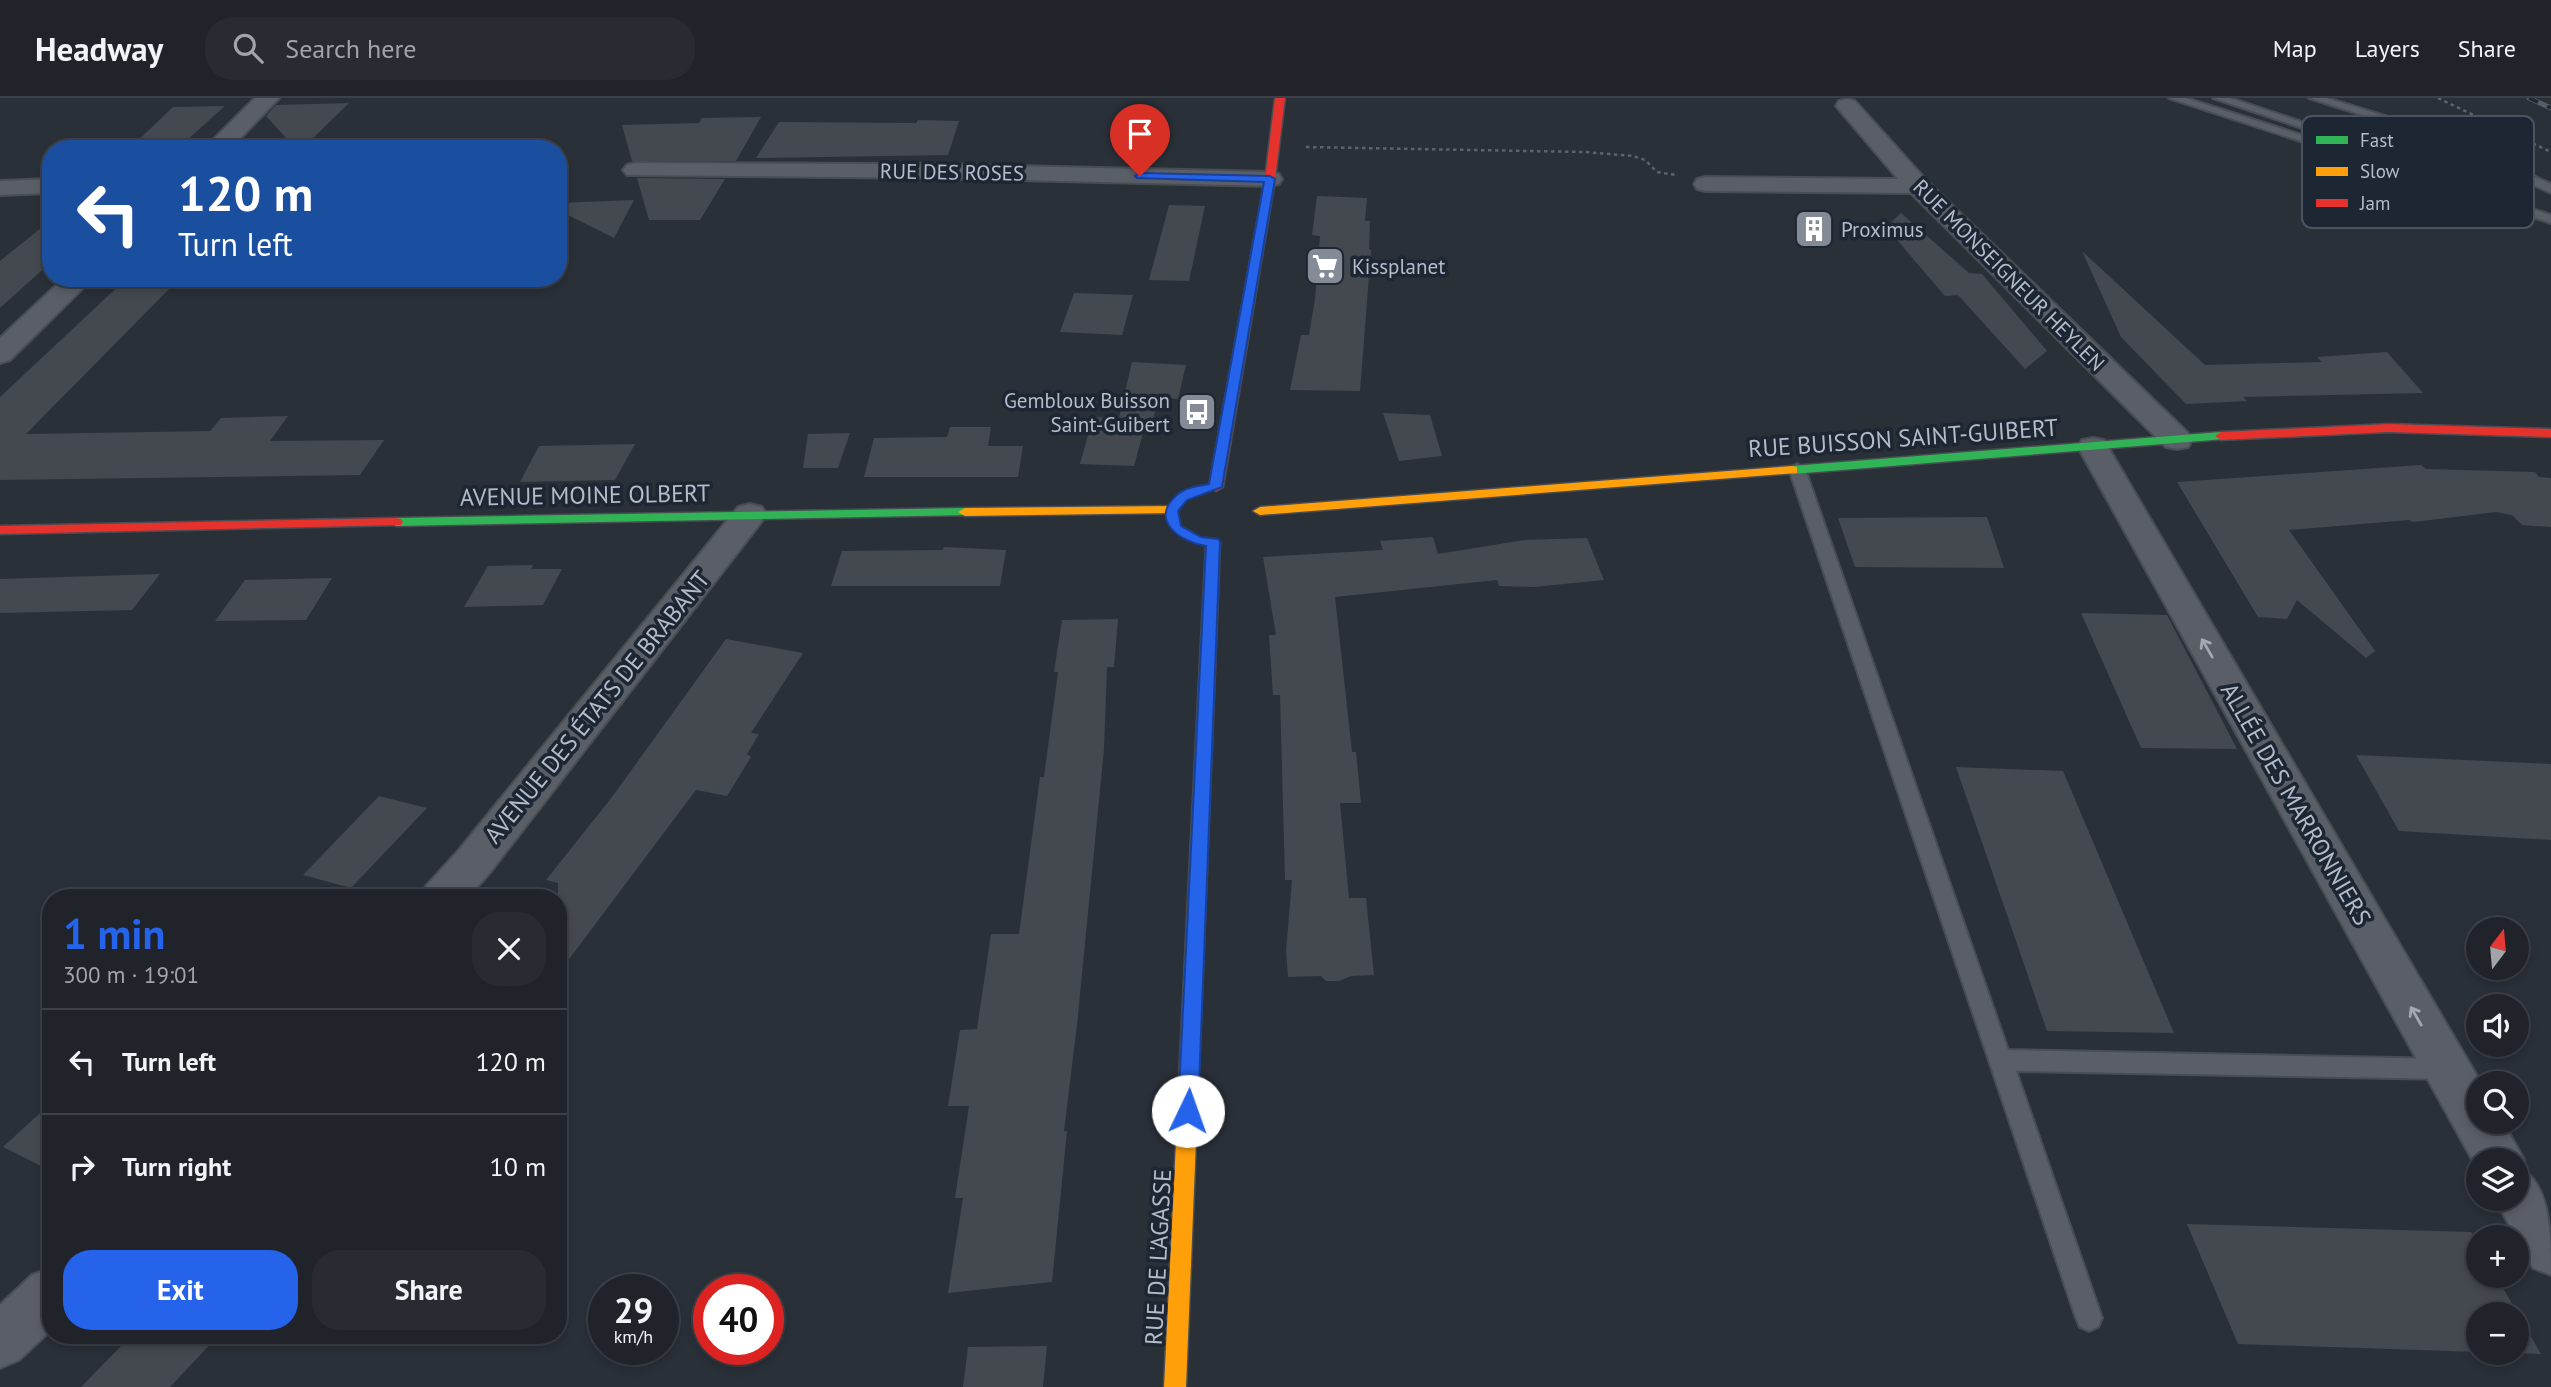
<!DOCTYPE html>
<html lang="en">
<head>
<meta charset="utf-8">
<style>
	body { margin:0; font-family:"PT Sans",sans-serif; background:#282c32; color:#f1f3f6; height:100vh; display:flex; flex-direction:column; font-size:26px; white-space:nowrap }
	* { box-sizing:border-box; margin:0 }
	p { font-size:23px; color:#a2a4a8 }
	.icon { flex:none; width:38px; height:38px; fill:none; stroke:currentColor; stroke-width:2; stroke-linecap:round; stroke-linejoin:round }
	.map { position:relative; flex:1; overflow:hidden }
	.side { position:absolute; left:42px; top:791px; width:525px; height:455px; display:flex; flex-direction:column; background:#20242a; border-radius:28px; box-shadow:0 4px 10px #0003,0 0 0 2px #3d4147 }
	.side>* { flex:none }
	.hud { position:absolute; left:42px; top:42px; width:525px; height:147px; border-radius:28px; box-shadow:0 4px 10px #0003,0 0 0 2px #3d4147; background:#1a4fa0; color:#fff; overflow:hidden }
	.needle { width:46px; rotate:16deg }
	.fabs { position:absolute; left:2466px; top:819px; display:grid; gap:14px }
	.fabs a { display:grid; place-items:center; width:63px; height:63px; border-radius:50%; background:#20242a; box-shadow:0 4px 10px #0003,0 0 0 2px #3d4147; font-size:35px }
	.speed { position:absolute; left:588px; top:1176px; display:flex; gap:14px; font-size:35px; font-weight:700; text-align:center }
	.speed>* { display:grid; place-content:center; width:91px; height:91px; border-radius:50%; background:#20242a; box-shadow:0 4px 10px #0003,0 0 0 2px #3d4147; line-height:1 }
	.speed small { font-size:18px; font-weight:400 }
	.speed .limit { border:10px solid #d22; background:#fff; color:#111 }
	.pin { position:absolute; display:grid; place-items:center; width:60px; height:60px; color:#fff; margin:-72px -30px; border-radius:50% 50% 50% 0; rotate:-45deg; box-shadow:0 0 7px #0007 }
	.pin .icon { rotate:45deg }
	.me { position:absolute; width:77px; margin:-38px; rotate:3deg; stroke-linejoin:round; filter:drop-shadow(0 0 5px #0008) }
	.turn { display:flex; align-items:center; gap:24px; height:147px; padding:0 21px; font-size:32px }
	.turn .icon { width:91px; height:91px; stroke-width:2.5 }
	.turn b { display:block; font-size:49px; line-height:60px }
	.round { display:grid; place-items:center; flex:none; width:74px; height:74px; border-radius:28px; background:#282c32 }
	.headline { display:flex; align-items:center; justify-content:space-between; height:119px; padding:0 21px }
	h1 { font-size:42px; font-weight:700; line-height:52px; color:#2563eb }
	.primary-button { display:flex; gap:14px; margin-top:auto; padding:14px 21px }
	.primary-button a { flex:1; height:80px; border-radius:28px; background:#2563eb; color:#fff; font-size:28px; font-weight:700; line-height:80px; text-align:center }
	.primary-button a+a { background:#282c32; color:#f1f3f6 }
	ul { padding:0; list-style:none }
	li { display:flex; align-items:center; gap:21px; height:105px; padding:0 21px; border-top:2px solid #3d4147 }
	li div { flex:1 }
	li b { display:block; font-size:26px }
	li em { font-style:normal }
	header { display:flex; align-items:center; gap:42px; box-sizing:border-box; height:98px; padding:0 35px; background:#20242a; border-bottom:2px solid #3d4147 }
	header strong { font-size:33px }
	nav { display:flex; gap:38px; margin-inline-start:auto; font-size:24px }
	.search { width:490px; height:63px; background:#282c32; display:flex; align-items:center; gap:18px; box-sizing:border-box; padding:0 24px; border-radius:28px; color:#a2a4a8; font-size:26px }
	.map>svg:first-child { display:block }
	.building { fill:#444950 }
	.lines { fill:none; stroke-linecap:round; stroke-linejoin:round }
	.lane-casing { stroke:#484c53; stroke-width:4 }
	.street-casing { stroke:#484c53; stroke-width:4 }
	.fast-casing { stroke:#484c53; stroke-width:3 }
	.slow-casing { stroke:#484c53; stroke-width:3 }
	.jam-casing { stroke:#484c53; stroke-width:3 }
	.path { stroke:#5d636a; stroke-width:2.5; stroke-dasharray:3.5 3.5; stroke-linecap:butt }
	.lane { fill:#5a5e66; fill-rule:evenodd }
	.street { fill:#5a5e66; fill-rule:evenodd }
	.fast { fill:#30b455; fill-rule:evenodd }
	.slow { fill:#ff9f0a; fill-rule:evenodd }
	.jam { fill:#e5322d; fill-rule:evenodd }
	.rail-casing { stroke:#595d64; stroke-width:5 }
	.rail { stroke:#1d2633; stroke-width:3.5; stroke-dasharray:10; stroke-linecap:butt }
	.oneway { stroke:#a2a9b5 }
	.route { fill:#2563eb; stroke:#184099; stroke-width:2 }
	.labels { text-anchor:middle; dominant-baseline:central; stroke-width:7; stroke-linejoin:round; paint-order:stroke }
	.far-street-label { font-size:21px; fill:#b4bcc9; stroke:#1d2633 }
	.far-poi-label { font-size:21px; fill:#b4bcc9; stroke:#1d2633; text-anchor:start }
	.street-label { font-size:24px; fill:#b4bcc9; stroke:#1d2633 }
	.key { fill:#1d2633; stroke:#4a5360; stroke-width:2 }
	.key-label { font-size:19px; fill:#b4bcc9 }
</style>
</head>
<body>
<header>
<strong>Headway</strong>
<div class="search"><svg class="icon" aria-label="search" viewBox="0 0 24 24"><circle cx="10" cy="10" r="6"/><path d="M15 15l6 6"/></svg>Search here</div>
<nav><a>Map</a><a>Layers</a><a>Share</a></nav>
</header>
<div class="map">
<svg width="2551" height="1289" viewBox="0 0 2551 1289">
	<rect width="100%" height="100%" fill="#2a3038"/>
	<g class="building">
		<polygon points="349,5 302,51 296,51 266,18 276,7"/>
		<polygon points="225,8 177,51 129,51 173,9"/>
		<polygon points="761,19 736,63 632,63 622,27 699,25 702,20"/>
		<polygon points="918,22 959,23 948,57 756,60 779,24 916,25"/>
		<polygon points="637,80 725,81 700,122 649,122"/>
		<polygon points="1317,98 1367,100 1365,123 1370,123 1369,151 1371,152 1360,293 1290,292 1301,237 1309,237 1315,201 1320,138 1312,137"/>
		<polygon points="634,102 614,140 558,112 558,105"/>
		<polygon points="1169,107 1205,108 1189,183 1149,182"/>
		<polygon points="1901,115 1969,175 1982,176 2047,253 2025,271 1958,197 1945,198 1886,129"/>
		<polygon points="51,122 51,164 0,210 0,163"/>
		<polygon points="2082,153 2205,267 2322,264 2317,259 2387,254 2423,295 2243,299 2247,303 2186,306 2121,239"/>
		<polygon points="179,181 26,336 210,333 221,320 288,318 270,343 384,342 360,377 0,382 0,299 125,182"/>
		<polygon points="1074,195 1133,197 1122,237 1060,234"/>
		<polygon points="1132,264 1186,267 1178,301 1168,300 1166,307 1157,307 1149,335 1143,335 1134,368 1080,366 1093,319 1119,320"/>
		<polygon points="1383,315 1430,317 1442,358 1399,363"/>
		<polygon points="950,329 991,329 988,348 1023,348 1018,379 864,379 874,340 947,339"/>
		<polygon points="850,335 838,370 803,370 808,336"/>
		<polygon points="635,346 615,382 520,384 539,348"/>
		<polygon points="2421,367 2426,371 2535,374 2539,379 2551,380 2551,429 2522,427 2512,417 2496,414 2413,424 2409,422 2289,432 2375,553 2366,560 2297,502 2287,521 2258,519 2177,384"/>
		<polygon points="1987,419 2004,470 1855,469 1838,420"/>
		<polygon points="1433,439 1438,456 1524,442 1587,440 1604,482 1534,489 1499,488 1497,482 1335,499 1352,654 1356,654 1361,705 1340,705 1349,800 1366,800 1374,877 1351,878 1339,883 1326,883 1321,878 1288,879 1286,853 1292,782 1285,782 1280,597 1273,597 1269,537 1276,537 1263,459 1383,452 1380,443"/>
		<polygon points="944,449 1006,452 1000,488 831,488 842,453 943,452"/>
		<polygon points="533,467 531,471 562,471 543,507 464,509 488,468"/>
		<polygon points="160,476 132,512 0,515 0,481"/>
		<polygon points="332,480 306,522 215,523 245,482"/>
		<polygon points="2081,515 2167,517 2237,651 2141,650"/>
		<polygon points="1118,521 1114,569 1107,569 1104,651 1077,927 1064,1033 1067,1033 1052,1184 948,1195 963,1100 955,1100 969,1008 948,1008 960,932 977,931 991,836 1019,836 1040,679 1044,679 1058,574 1054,574 1062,522"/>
		<polygon points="726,541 803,555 751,635 759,636 747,656 751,659 727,698 696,692 558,876 558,785 546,782 612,699"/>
		<polygon points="2356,657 2551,666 2551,742 2399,733"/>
		<polygon points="1956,669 2063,673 2174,935 2047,933"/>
		<polygon points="379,698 427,710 351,790 303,777"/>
		<polygon points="51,1005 51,1073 3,1049"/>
		<polygon points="2187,1126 2471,1134 2478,1146 2478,1178 2496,1178 2541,1256 2512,1255 2516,1255 2516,1216 2478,1216 2478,1254 2238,1246"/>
		<polygon points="132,1237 219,1237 170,1289 81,1289"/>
		<polygon points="1047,1248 1043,1289 963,1289 968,1249"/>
	</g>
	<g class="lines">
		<g class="lane-casing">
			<g id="lane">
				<polygon points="2169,0 2186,0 2551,117 2551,125"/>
				<polygon points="2213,0 2230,0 2434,68 2424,71"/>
				<polygon points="2309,0 2327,0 2430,32 2551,86 2551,95 2422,36"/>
				<polygon points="1797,366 1805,371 2008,952 2446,961 2454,964 2458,971 2454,978 2446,981 2016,973 2102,1220 2098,1229 2089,1233 2080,1229 2076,1220 1789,371"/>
			</g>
		</g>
		<g class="street-casing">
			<g id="street">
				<polygon points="255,0 279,0 230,51 204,51"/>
				<polygon points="1847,1 1855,3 1927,83 2188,335 2192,342 2188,349 2177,351 2166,349 1911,95 1706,93 1697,91 1694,86 1697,81 1706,79 1898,81 1836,8 1839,3"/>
				<polygon points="635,65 934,66 1270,74 1279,76 1282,81 1279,86 1270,88 934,80 627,77 623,72 627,67"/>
				<polygon points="51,81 51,95 0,97 0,83"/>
				<polygon points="64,180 93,180 10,262 0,265 0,240"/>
				<path d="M2093 340 2104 342 2108 349 2481 985H2478V1024H2503L2524 1062 2520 1070C2551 1086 2551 1141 2551 1177L2533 1170 2495 1101H2516V1062H2478V1072L2078 349 2082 342Z"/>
				<polygon points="750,406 762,409 766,416 762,423 488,777 467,800 420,800 426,788 458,753 738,409"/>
				<polygon points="51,1170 51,1232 19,1262 0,1270 0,1207 32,1177"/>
			</g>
		</g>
		<g class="fast-casing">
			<g id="fast">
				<polygon points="2221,334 2225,335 2225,341 1792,376 1786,372 1792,368"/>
				<polygon points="965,410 972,414 970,417 396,428 389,424 396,420"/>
			</g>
		</g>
		<g class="slow-casing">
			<g id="slow">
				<polygon points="1792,368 1797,369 1797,375 1260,417 1253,413 1260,409"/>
				<polygon points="1172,408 1177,409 1177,415 965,418 958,414 965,410"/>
				<polygon points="1196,813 1202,815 1205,820 1186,1289 1164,1289 1187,820 1190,815"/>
			</g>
		</g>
		<g class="jam-casing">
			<g id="jam">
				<polygon points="1275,0 1285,0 1275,81 1223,389 1216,393 1209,389 1265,81"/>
				<polygon points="2389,326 2551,331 2551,339 2389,334 2221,342 2215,338 2221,334"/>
				<polygon points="396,420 401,421 403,424 401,427 0,436 0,428"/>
				<polygon points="1213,441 1220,445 1205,820 1202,825 1196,827 1190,825 1187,820 1206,445"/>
			</g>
		</g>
		<g class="path">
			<polyline points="2438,0 2551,54"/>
			<polyline points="1306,49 1585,54 1633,58 1645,62 1657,74 1676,77"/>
		</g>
		<use href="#lane" class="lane"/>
		<use href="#street" class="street"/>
		<use href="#fast" class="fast"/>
		<use href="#slow" class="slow"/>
		<use href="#jam" class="jam"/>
		<g class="rail-casing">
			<polyline id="rail" points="2529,0 2551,10"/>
		</g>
		<use href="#rail" class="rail"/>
	</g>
	<defs><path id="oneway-shaft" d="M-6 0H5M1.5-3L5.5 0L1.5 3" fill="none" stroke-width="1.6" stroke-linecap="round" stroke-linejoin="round" transform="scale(1.75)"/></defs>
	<g class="oneway">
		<use href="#oneway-shaft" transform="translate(2207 550) rotate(-120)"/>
		<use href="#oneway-shaft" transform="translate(2416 918) rotate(-120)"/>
	</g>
	<path class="route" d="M1140 75 1270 78 1275 81 1222 389 1187 402 1178 413 1181 428 1201 439 1218 441 1220 444 1198 1013 1195 1019 1188 1022 1181 1019 1178 1013 1206 448C1179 444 1149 421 1177 397 1186 389 1199 388 1209 386L1264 84 1137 80 1135 78Z"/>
	<defs>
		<g id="building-square" transform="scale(2.0125)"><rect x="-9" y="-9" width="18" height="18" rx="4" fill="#848b96" stroke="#1d2633"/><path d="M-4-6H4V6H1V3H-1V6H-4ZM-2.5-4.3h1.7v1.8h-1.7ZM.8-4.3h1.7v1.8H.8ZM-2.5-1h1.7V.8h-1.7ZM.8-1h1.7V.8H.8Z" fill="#fff"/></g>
		<g id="supermarket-square" transform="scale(2.0125)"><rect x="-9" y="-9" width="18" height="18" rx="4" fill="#848b96" stroke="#1d2633"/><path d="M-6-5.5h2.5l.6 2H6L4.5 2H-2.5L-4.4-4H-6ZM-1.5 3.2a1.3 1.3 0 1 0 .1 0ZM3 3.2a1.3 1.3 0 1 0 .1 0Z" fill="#fff"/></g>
		<g id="bus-square" transform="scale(2.0125)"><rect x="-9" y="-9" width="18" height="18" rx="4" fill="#848b96" stroke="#1d2633"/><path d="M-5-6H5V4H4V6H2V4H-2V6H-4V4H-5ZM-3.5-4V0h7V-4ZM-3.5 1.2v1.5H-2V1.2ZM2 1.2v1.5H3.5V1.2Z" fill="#fff"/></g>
	</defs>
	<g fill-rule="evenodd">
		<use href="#building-square" x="1814" y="131"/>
		<use href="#supermarket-square" x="1325" y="168"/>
		<use href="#bus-square" x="1197" y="314"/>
	</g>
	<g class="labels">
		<g class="far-street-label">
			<text transform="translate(952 74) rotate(1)">RUE DES ROSES</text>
			<text transform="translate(2009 177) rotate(45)">RUE MONSEIGNEUR HEYLEN</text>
		</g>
		<g class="far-poi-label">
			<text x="1841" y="131">Proximus</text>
			<text x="1352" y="168">Kissplanet</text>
			<text x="1170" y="302" text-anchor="end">Gembloux Buisson<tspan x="1170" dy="24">Saint-Guibert</tspan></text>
		</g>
		<g class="street-label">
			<text transform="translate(1903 340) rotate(-4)">RUE BUISSON SAINT-GUIBERT</text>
			<text transform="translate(585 397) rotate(-1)">AVENUE MOINE OLBERT</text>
			<text transform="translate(597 609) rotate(-51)">AVENUE DES ÉTATS DE BRABANT</text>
			<text transform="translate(2296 706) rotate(60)">ALLÉE DES MARRONNIERS</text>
			<text transform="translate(1158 1159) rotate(-87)">RUE DE L'AGASSE</text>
		</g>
	</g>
	<rect x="2302" y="18" width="232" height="112" rx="10" class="key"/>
	<rect x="2316" y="38" width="32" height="8" fill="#30b455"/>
	<rect x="2316" y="69" width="32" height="9" fill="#ff9f0a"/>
	<rect x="2316" y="101" width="32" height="8" fill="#e5322d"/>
	<g class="key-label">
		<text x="2360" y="49">Fast</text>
		<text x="2360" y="80">Slow</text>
		<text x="2360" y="112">Jam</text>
	</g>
</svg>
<div class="fabs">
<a><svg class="needle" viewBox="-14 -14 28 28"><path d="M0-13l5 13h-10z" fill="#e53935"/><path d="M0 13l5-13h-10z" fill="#a2a4a8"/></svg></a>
<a><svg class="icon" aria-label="sound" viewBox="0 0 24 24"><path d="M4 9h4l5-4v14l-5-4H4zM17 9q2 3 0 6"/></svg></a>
<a><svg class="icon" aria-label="search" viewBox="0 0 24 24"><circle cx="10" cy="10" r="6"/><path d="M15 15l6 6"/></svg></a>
<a><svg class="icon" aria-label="layers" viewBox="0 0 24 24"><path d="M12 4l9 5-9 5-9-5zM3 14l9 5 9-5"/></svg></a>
<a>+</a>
<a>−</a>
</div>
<div class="speed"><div>29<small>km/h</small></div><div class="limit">40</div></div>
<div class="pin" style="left:1140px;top:78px;background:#d93025"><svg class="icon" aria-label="arrive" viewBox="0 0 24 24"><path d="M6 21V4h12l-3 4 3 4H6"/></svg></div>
<svg class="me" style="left:1188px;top:1013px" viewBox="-20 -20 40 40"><circle r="19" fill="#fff"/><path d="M0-13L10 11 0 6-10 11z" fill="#2563eb"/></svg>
<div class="hud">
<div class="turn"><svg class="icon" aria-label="left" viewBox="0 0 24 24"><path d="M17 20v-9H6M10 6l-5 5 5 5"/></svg><div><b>120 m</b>Turn left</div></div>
</div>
<section class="side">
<div class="headline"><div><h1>1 min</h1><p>300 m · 19:01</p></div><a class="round"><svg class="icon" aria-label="close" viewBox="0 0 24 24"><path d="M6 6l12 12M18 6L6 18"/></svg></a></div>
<ul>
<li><svg class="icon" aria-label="left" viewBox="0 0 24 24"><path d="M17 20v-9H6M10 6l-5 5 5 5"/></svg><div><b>Turn left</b></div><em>120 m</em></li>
<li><svg class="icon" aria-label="right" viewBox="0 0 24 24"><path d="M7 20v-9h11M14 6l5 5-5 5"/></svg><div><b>Turn right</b></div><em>10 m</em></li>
</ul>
<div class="primary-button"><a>Exit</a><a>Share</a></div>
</section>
</div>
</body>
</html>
